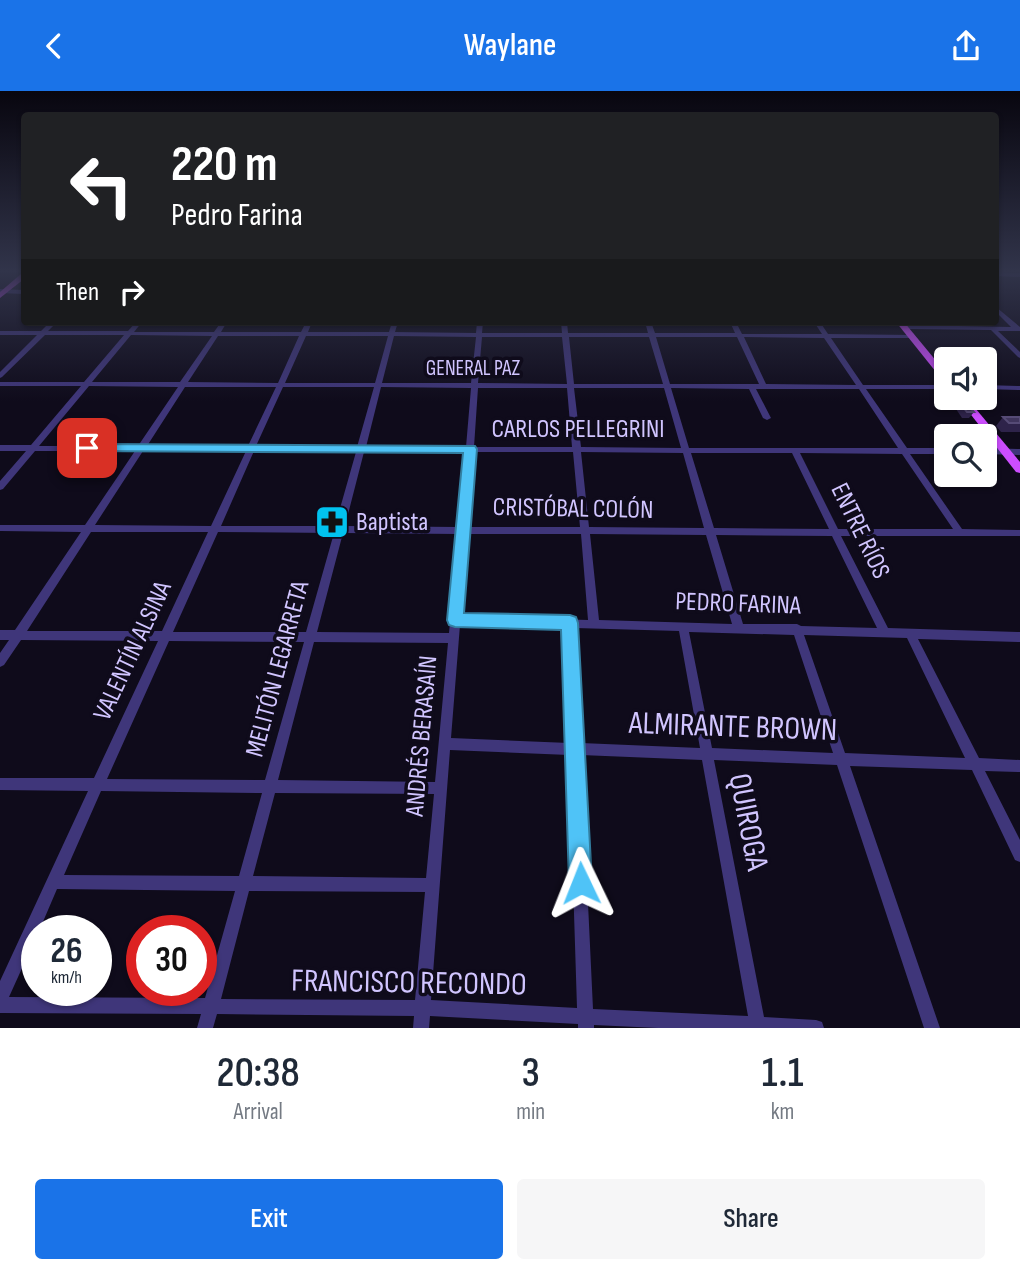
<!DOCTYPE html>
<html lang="en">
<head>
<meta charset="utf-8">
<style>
	body { margin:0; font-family:"Sofia Sans Condensed",sans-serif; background:#f6f6f7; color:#1f2937; height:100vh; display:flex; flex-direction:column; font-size:26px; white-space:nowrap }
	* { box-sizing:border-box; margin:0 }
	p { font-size:23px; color:#747a83 }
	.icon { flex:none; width:38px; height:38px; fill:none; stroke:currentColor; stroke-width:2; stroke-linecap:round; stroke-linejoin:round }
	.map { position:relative; height:937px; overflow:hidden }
	.details { display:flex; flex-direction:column; background:#fff; flex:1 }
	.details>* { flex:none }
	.guide { position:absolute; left:21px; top:21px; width:978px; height:214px; border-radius:7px; box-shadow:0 2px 5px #0004; background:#202124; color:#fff; overflow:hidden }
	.fabs { position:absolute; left:934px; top:256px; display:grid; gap:14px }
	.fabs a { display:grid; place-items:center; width:63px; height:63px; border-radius:7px; background:#fff; box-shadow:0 2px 5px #0004; font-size:35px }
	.speed { position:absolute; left:21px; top:824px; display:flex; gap:14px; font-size:35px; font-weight:700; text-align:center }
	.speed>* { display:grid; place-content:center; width:91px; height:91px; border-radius:50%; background:#fff; box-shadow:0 2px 5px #0004; line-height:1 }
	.speed small { font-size:18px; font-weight:400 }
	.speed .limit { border:10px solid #d22; background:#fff; color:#111 }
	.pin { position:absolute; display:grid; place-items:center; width:60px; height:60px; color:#fff; margin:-30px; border-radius:14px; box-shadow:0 4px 10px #0006 }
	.me { position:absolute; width:77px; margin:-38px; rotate:358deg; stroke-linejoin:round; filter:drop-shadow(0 0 5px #0008) }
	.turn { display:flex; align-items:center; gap:24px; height:147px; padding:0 35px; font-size:32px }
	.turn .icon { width:91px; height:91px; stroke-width:2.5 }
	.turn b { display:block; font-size:49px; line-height:60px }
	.then { display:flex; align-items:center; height:66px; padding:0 35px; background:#0003; gap:14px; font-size:26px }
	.eta { display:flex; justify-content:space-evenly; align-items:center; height:119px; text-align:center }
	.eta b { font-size:42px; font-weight:600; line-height:49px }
	.cta { display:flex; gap:14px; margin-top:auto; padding:14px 35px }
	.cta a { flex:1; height:80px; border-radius:7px; background:#1a73e8; color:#fff; font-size:28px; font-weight:600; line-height:80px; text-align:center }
	.cta a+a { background:#f6f6f7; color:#1f2937 }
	header { display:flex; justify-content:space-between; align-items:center; height:91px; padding:0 35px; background:#1a73e8; color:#fff; font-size:32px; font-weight:600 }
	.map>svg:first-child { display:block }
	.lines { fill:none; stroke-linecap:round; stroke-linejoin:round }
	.minor { fill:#3f367a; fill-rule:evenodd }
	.major { fill:#cc4dfe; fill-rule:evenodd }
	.wall { fill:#2e234a }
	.building { fill:#40355d; stroke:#564b76; stroke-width:2 }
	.route { fill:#4fc3f7; stroke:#337fa1; stroke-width:2 }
	.labels { text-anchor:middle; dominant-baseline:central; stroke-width:7; stroke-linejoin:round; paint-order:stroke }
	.far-street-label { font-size:21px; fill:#d1c5ff; stroke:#0f0b1b }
	.street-label { font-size:26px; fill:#d1c5ff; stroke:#0f0b1b }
	.poi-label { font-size:26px; fill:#d1c5ff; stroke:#0f0b1b; text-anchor:start }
	.near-street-label { font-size:32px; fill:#d1c5ff; stroke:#0f0b1b }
</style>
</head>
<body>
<header><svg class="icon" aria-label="back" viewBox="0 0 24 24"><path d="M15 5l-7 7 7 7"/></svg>Waylane<svg class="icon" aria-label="share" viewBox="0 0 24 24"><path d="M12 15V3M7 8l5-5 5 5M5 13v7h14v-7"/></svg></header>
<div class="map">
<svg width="1020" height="937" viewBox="0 0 1020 937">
	<rect width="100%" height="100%" fill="#0f0b1b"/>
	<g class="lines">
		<g class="minor">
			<polygon points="996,181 1020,182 1020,186 996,185"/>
			<polygon points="0,198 24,199 24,203 0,202"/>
			<polygon points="996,216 1020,236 1020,240 998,240 1020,261 1020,267 1018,266 991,239 904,238 901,236 904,234 1011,236 996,221"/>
			<path d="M50 231H57L48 240H128L136 231H142L134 241H214L221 231H227L221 241H301L306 231H312L308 241H389L392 231H398L395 241 476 242 477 231H483L482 242H562L561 231H567L568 242H648L645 231H651L655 242H735L730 231H736L742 243H822L814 231H820L828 243 913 244V246L911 247H831L863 294H947V298H866L907 357H947V363H910L962 438 1020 439V445H841L888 537 1020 541V551L918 548 979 667 1020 669V681L985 680 1020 749V771L1015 769 972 679 850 675 940 937H924L837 674 714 669 764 926 816 929 822 931 824 937H658L594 934V937H578V933L430 925 429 937H413L414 925 217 923 213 937H197L201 923 0 922V890L88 700 0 699V687H94L158 550 21 549 4 574 0 576V562L9 549H0V539H15L81 441 0 440V434H85L135 360H35L3 398 0 399V390L26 360H0V354H31L81 295H0V291H84L124 244H45L2 286 0 287V281L37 244H0V240H41ZM131 244 212 245 180 291H92ZM218 245H299L278 292 188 291ZM306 245H388L375 292H285ZM394 245 476 246 471 292H382ZM482 246H562L567 293 478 292ZM569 246H649L663 293H574ZM656 246H737L759 293H670ZM744 246 824 247 856 294 766 293ZM89 295 178 296 138 355H39ZM185 296H276L248 355H147ZM283 296H374L357 356 256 355ZM381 296 471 297 466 356H366ZM478 297H567L572 356H474ZM574 297H664L681 357 581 356ZM671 297 749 298 763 327 767 329 771 327 756 298H859L898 357H689ZM143 360H246L211 435 95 434ZM254 360 356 361 335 435H221ZM364 361H465L458 436 345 435ZM473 361H573L580 436H467ZM581 361 683 362 704 437 589 436ZM691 362H792L829 438 714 437ZM800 362 902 363 953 438H838ZM91 441H208L162 540H27ZM218 441 334 442 306 541H173ZM343 442 458 443 449 542 317 541ZM467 443H581L588 529 461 525ZM590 443 706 444 732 533 599 529ZM716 444 832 445 877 537 801 535 797 533H743ZM460 534 565 537 569 652 451 647ZM575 537 679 540 700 657 581 652ZM689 541 794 544 833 662 712 657ZM804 544 907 547 965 667 845 662ZM169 550 304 551 265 689 107 688ZM314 551 448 552 435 691 278 689ZM450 659 569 664 577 917 431 909ZM581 664 702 669 748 925 593 918ZM101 700 262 702 239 785 64 784ZM275 702 434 703 426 787 253 785ZM57 798 235 800 205 907 9 906 37 844V840H39ZM249 800 425 801 415 909 221 908Z"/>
			<polygon points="985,294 1020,295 1020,299 985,298"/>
			<polygon points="985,357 1020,358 1020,364 985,363"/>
		</g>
		<g class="major">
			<polygon points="21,183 24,183 24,188 0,207 0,201"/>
			<polygon points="896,231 904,231 947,283 947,292 944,291"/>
			<polygon points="957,306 966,306 1020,371 1020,382 1016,381"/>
		</g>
	</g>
	<g class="wall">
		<polygon points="960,312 974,321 969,327 962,327 956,318"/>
		<polygon points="1003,326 1020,326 1020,341 1001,341 996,335"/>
	</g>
	<g class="building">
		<polygon points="960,312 966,312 974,321 967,321"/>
		<polygon points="1003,326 1020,326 1020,332 1009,332"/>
	</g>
	<linearGradient id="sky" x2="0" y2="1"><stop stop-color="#08060f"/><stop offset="0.58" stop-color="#31344a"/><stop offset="1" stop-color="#31344a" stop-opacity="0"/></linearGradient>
	<rect width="1020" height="310" fill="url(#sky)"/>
	<polygon class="route" points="87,353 475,355 477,358 464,522 570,524 576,526 578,532 592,792 589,800 581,804 572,800 569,792 561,539 455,536 449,534 447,529 463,362 82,360 80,357"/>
	<defs>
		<g id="pharmacy-square" transform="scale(1.75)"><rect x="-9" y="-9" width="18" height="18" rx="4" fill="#01c2ef" stroke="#0f0b1b"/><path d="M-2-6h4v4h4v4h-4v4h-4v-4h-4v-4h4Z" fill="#111"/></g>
	</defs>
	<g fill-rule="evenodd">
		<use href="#pharmacy-square" x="332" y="431"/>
	</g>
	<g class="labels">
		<g class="far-street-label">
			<text x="473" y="277">GENERAL PAZ</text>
		</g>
		<g class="street-label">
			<text x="578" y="338">CARLOS PELLEGRINI</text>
			<text transform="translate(573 418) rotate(1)">CRISTÓBAL COLÓN</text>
			<text transform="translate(860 440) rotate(64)">ENTRE RÍOS</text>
			<text transform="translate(738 513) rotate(2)">PEDRO FARINA</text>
			<text transform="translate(133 560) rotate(-65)">VALENTÍN ALSINA</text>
			<text transform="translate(278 578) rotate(-75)">MELITÓN LEGARRETA</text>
			<text transform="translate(422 645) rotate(-85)">ANDRÉS BERASAÍN</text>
		</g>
		<g class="poi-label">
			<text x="356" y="431">Baptista</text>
		</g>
		<g class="near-street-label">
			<text transform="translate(733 636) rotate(2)">ALMIRANTE BROWN</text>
			<text transform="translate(748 731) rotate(79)">QUIROGA</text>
			<text transform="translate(409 892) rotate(1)">FRANCISCO RECONDO</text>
		</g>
	</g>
</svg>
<div class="fabs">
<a><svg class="icon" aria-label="sound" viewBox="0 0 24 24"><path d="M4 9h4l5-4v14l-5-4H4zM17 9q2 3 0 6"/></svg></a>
<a><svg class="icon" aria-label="search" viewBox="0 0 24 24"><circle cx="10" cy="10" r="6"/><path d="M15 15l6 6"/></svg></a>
</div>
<div class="speed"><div>26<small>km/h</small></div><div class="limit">30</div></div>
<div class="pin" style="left:87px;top:357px;background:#d93025"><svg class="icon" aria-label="arrive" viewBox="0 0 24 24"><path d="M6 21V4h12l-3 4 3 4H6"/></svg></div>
<svg class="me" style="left:581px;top:792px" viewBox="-20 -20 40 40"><path d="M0-17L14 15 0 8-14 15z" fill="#4fc3f7" stroke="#fff" stroke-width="4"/></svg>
<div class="guide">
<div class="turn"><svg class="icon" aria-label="left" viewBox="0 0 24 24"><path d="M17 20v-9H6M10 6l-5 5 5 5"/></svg><div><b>220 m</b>Pedro Farina</div></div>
<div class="then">Then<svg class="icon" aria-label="right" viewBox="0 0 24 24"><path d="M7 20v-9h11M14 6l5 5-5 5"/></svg></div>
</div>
</div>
<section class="details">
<div class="eta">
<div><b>20:38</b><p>Arrival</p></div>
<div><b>3</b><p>min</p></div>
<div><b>1.1</b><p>km</p></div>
</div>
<div class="cta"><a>Exit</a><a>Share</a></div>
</section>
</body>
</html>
